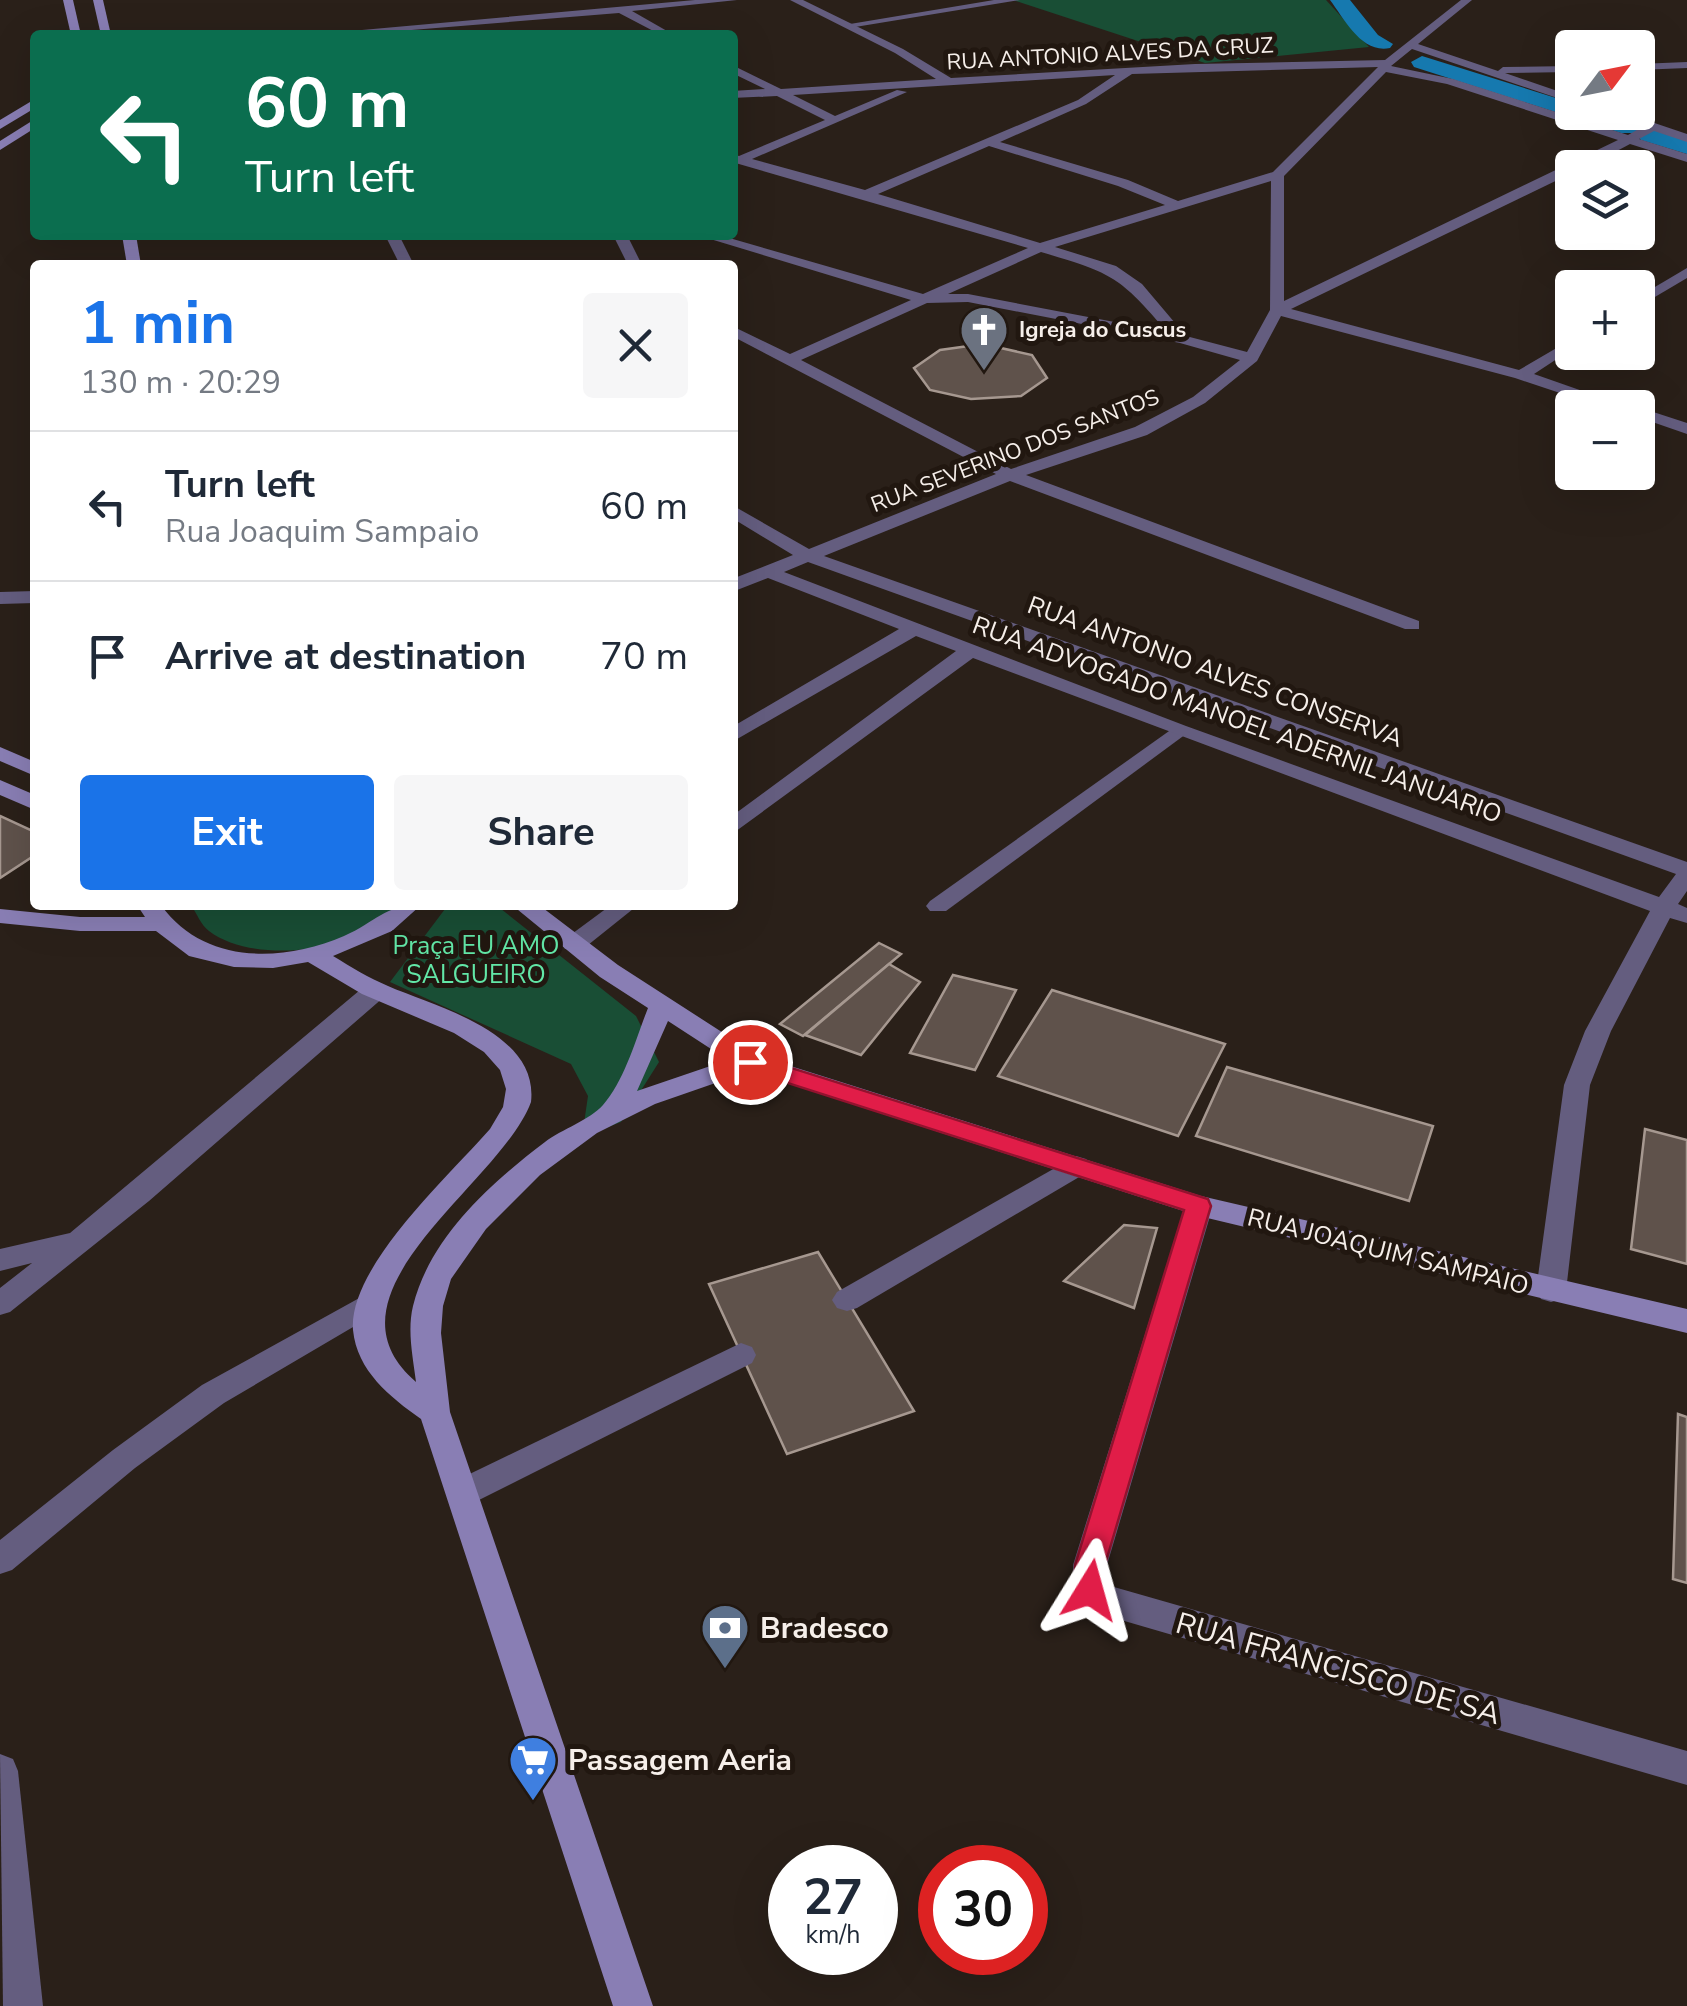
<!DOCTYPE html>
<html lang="en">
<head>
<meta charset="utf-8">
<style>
	body { margin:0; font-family:"Nunito Sans",sans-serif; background:#f6f6f7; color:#1f2937; height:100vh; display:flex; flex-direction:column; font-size:38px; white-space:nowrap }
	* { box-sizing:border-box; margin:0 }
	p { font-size:32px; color:#747a83 }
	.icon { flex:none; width:55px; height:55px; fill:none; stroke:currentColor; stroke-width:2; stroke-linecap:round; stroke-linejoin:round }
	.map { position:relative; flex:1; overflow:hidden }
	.sheet { position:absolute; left:30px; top:260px; width:708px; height:650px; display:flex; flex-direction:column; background:#fff; border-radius:10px; box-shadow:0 10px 40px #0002 }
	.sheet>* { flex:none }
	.guide { position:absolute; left:30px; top:30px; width:708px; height:210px; border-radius:10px; box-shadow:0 10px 40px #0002; background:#0b6e4f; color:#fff; overflow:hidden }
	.needle { width:65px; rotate:58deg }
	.tools { position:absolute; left:1555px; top:30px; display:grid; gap:20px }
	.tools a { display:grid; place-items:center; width:100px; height:100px; border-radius:10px; background:#fff; box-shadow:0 10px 40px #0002; font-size:50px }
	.speed { position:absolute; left:768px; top:1845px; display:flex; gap:20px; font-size:50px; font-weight:700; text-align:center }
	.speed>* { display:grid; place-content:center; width:130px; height:130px; border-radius:50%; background:#fff; box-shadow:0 10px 40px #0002; line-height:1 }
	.speed small { font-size:25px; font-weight:400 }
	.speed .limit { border:15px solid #d22; background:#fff; color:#111 }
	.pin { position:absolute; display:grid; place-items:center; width:85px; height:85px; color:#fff; margin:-42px; border:5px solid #fff; border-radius:50%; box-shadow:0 2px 10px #0007 }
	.me { position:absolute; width:110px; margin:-55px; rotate:8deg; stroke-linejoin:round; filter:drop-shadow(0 0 8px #0008) }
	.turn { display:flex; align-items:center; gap:35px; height:210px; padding:0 50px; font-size:45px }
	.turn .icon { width:130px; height:130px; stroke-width:2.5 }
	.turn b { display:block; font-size:70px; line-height:85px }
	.round { display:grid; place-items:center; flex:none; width:105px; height:105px; border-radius:10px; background:#f6f6f7 }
	.headline { display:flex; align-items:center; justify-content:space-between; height:170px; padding:0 50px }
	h1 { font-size:60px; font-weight:700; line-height:75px; color:#1a73e8 }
	.button { display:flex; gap:20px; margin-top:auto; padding:20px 50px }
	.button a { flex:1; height:115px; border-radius:10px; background:#1a73e8; color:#fff; font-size:40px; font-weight:700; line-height:115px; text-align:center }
	.button a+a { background:#f6f6f7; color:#1f2937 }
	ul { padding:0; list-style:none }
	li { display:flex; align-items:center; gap:30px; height:150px; padding:0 50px; border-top:2px solid #e0e1e3 }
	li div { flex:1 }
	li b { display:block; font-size:38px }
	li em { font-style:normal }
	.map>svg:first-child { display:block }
	.green { fill:#194e35 }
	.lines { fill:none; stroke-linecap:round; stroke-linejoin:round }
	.canal { fill:#1679af; fill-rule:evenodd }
	.building { fill:#5f524b; stroke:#a69890; stroke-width:2.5 }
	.lane { fill:#645d7f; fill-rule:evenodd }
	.street { fill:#645d7f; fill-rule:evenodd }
	.secondary { fill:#897eb4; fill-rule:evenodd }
	.route { fill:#e11d48; stroke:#92132f; stroke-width:2.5 }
	.labels { text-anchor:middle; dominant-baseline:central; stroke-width:10; stroke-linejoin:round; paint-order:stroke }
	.far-street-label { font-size:22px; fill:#f6efea; stroke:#211710 }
	.far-poi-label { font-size:22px; font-weight:bold; fill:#f6efea; stroke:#211710; text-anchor:start }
	.street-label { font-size:25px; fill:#f6efea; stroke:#211710 }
	.park-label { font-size:25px; fill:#62e7a7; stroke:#211710 }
	.near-poi-label { font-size:30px; font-weight:bold; fill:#f6efea; stroke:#211710; text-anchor:start }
	.near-street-label { font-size:30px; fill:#f6efea; stroke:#211710 }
</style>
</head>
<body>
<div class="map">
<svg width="1687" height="2006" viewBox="0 0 1687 2006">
	<rect width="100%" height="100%" fill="#2a2019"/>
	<g class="green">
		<polygon points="1013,0 1326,0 1369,47 1205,63"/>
		<path d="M191 905H399C383 919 367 932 347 940 308 954 243 957 209 931 201 925 197 914 191 905Z"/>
		<polygon points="448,905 496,905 636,1016 659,1062 621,1122 582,1137 588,1096 571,1064 390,982"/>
	</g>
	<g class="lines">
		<g class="canal">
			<path d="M1330 0H1350L1378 35 1393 44 1390 48C1362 54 1345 20 1330 0Z"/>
			<path d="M1422 56 1572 103V112C1596 112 1623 112 1641 128L1637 133H1621L1414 67 1411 62Z"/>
			<polygon points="1649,128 1687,139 1687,154 1641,140 1637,135"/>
		</g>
	</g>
	<g class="building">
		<polygon points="983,344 1032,355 1047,378 1021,396 971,399 930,390 914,368 940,350"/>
		<polygon points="0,816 35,832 35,855 0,878"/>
		<polygon points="879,943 901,954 803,1036 780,1024"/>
		<polygon points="889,964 920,982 861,1055 805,1035"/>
		<polygon points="953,975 1016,990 975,1070 910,1053"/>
		<polygon points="1052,990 1225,1044 1178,1136 998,1076"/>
		<polygon points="1227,1067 1433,1126 1409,1201 1196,1136"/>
		<polygon points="1645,1129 1687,1140 1687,1264 1631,1249"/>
		<polygon points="1124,1225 1157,1228 1134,1308 1064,1281"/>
		<polygon points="818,1252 914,1411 787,1454 709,1284"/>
		<polygon points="1678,1414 1687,1417 1687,1583 1673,1579"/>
	</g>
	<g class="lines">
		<g class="lane">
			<polygon points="994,0 1020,0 849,28 844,25"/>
			<polygon points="1179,724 1189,730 1186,734 946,911 930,911 926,906 930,901"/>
			<polygon points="1076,1156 1086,1159 1090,1166 1086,1173 857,1308 847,1311 837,1308 832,1300 837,1292"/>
			<polygon points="741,1343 752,1347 756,1355 752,1363 473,1503 462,1507 451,1503 446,1493 451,1483"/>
		</g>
		<g class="street">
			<polygon points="695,0 737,0 632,11 674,35 661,35 619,13 350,35 306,35"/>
			<path d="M790 0H803L903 49 951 78 1195 64 1385 60 1461 0H1472L1418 44 1498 71 1503 67 1572 66V72L1505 73 1572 96V103L1412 49 1391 66 1453 79 1628 135 1642 127 1603 112H1622L1687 134V142L1654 131 1639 139 1687 154V162L1630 144 1585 168H1572V173L1291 309 1519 370 1572 339V349L1534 374 1631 408H1605L1515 378 1281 316 1257 361 1205 403 1147 435 1026 475 1419 621V629H1405L1010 481 824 556 1687 862V891L1678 904 1687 908V923L1670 918 1611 1031 1590 1085 1566 1291 1561 1299 1551 1302 1541 1299 1536 1291 1564 1085 1585 1031 1650 911 973 658 732 834V816L956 651 916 636 732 742V727L899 629 768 578 732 592V579L793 555 732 518V505L809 549 996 474 732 336V326L790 354 911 300 697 235H719L923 294 1028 248 732 162V154L739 156 825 120 777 96 732 98V91L765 89 732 73V65L781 89 936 79 895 53ZM1378 67 1273 172 1178 201 1128 180 1000 142 1086 104 1132 74ZM1386 72 1447 84 1618 140 1284 301V176ZM1115 75 1078 100 865 190 752 159 907 92 897 90 835 116 793 95ZM989 146 1118 186 1165 205 1040 243 878 194ZM1271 181 1270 310 1247 352 1186 336 1142 284 1116 266 1055 247ZM1041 252C1111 273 1119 275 1167 332L968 294H948ZM968 302 1180 343 1240 360 1193 397 1135 427 1011 469 801 360 927 303ZM808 562 1676 874 1659 897 1186 726 784 572Z"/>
			<polygon points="1687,62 1687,68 1638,70 1638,64"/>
			<polygon points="385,235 399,235 414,265 400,265"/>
			<polygon points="613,235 627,235 642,265 628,265"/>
			<polygon points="1687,268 1687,278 1638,307 1638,297"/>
			<polygon points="1638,407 1687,423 1687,434 1638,417"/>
			<polygon points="35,591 35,603 0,604 0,592"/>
			<polygon points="611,905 638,905 583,949 565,949 562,944 565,939"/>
			<polygon points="375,983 387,991 384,997 149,1201 10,1312 0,1315 0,1288 32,1263 0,1271 0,1249 70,1233 366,985"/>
			<path d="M1199 1196 1209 1199 1213 1206 1107 1565V1585L1687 1751V1785L1097 1613C1073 1604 1073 1588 1073 1565L1185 1206 1189 1199Z"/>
			<polygon points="372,1291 382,1294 387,1302 382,1310 224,1403 135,1468 12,1570 0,1574 0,1540 113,1450 202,1385"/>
			<polygon points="0,1754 13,1759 18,1771 43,2006 3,2006"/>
		</g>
		<g class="secondary">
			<polygon points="63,0 73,0 81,35 71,35"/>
			<polygon points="93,0 103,0 111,35 101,35"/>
			<polygon points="35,99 35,108 0,129 0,120"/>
			<polygon points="35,119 35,128 0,150 0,141"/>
			<polygon points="122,235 136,235 141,265 127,265"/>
			<polygon points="0,747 35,762 35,776 0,761"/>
			<polygon points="0,780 35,795 35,810 0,795"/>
			<path d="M137 905H161C203 964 281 963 344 936 376 922 384 905 421 905L392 931 333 956C351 967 369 978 388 986 436 1007 539 1032 531 1102 501 1184 312 1293 416 1382 413 1357 407 1331 413 1306 430 1237 491 1183 545 1142 562 1129 590 1120 603 1105 625 1080 636 1038 648 1008L600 977 512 905H539L618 965 759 1056 1201 1196 1687 1309V1333L1199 1216 750 1071 655 1104 597 1133 540 1175 486 1229 451 1279 443 1306 441 1333 450 1412 653 2006H613L421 1419C390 1397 357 1371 353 1330 348 1267 451 1174 490 1129L503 1107 506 1089 500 1070 484 1052 454 1033 362 994 308 962 273 968 234 967 189 956 156 931H80L0 923V909L80 917H145ZM668 1021 728 1060 637 1091Z"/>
		</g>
	</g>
	<polygon class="route" points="750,1055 1208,1199 1211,1206 1105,1565 1105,1590 1101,1599 1090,1603 1079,1599 1075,1590 1075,1565 1184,1210 741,1068 738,1062 741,1057"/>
	<defs>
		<g id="church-pin" transform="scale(2.5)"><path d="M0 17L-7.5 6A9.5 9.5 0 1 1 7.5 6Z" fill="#6b7280" stroke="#211710"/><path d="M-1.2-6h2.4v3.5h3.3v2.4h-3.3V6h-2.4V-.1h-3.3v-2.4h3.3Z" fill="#fff"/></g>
		<g id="bank-pin" transform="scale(2.5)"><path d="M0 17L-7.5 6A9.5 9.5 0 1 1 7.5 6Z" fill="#5c6f8a" stroke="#211710"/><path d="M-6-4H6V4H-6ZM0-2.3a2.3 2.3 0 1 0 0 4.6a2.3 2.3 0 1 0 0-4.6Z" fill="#fff"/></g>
		<g id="supermarket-pin" transform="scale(2.5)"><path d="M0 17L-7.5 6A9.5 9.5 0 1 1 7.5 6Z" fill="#3f7fe0" stroke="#211710"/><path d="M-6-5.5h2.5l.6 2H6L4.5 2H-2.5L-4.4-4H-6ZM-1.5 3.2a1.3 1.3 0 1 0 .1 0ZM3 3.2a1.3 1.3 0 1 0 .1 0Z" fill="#fff"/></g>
	</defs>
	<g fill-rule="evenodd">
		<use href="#church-pin" x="984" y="330"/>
		<use href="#bank-pin" x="725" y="1628"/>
		<use href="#supermarket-pin" x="533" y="1760"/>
	</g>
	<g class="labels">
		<g class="far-street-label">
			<text transform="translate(1110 54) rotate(-3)">RUA ANTONIO ALVES DA CRUZ</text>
			<text transform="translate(1015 451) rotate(-21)">RUA SEVERINO DOS SANTOS</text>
		</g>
		<g class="far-poi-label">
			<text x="1019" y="330">Igreja do Cuscus</text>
		</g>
		<g class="street-label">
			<text transform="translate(1215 672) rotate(20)">RUA ANTONIO ALVES CONSERVA</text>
			<text transform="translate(1237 720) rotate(20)">RUA ADVOGADO MANOEL ADERNIL JANUARIO</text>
			<text transform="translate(1388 1252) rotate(14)">RUA JOAQUIM SAMPAIO</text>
		</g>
		<g class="park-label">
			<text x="476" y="946">Praça EU AMO<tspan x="476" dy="29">SALGUEIRO</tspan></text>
		</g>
		<g class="near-poi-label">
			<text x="760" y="1628">Bradesco</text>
			<text x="568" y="1760">Passagem Aeria</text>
		</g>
		<g class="near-street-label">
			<text transform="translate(1338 1669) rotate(16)">RUA FRANCISCO DE SA</text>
		</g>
	</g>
</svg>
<div class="tools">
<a><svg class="needle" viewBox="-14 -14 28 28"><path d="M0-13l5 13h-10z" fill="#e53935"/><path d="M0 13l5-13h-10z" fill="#747a83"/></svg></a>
<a><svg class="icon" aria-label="layers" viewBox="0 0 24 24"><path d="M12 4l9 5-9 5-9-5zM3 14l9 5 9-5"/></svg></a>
<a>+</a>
<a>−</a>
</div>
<div class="speed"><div>27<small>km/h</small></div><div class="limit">30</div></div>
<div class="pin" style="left:750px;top:1062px;background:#d93025"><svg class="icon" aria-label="arrive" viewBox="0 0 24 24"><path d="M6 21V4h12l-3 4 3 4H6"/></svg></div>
<svg class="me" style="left:1090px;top:1590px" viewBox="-20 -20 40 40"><path d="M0-17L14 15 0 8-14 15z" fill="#e11d48" stroke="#fff" stroke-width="4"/></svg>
<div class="guide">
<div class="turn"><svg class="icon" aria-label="left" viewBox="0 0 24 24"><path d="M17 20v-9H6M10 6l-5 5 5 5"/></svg><div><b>60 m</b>Turn left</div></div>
</div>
<section class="sheet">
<div class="headline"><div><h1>1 min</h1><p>130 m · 20:29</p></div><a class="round"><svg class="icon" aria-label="close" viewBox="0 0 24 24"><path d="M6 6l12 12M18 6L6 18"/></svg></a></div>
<ul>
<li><svg class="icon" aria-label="left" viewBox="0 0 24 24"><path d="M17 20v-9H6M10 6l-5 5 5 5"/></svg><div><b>Turn left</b><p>Rua Joaquim Sampaio</p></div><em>60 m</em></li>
<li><svg class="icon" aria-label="arrive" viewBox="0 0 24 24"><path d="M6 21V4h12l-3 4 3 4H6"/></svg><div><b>Arrive at destination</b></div><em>70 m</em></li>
</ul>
<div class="button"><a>Exit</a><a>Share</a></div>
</section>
</div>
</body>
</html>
